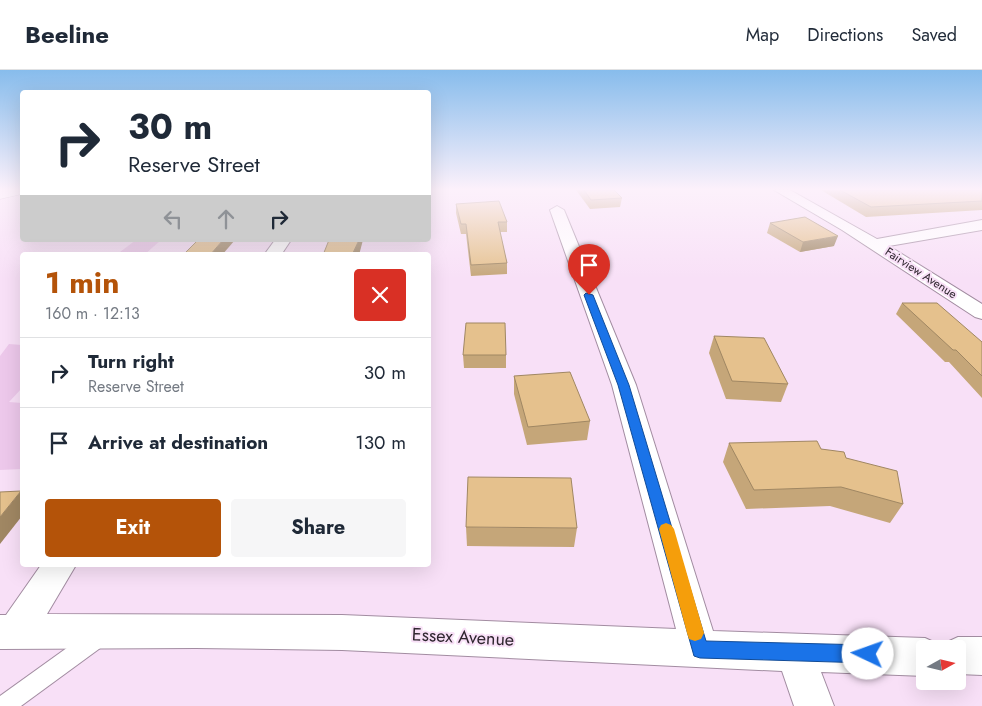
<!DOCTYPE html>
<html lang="en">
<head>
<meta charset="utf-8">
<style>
	body { margin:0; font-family:Jost,sans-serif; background:#f6f6f7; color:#1f2937; height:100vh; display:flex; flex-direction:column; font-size:19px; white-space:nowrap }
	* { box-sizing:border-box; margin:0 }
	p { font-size:16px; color:#747a83 }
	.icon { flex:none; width:28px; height:28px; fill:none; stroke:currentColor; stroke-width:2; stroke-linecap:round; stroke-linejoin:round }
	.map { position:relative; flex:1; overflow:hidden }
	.details { position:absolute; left:20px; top:182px; width:411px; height:315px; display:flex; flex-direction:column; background:#fff; border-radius:5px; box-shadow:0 5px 20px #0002 }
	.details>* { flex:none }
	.banner { position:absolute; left:20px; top:20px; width:411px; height:152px; border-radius:5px; box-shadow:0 5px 20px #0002; background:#fff; color:#1f2937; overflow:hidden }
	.needle { width:32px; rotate:82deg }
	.controls { position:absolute; left:916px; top:570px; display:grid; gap:10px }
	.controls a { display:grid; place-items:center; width:50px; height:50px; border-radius:5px; background:#fff; box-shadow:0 5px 20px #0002; font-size:25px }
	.pin { position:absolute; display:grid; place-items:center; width:42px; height:42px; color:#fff; margin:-51px -21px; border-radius:50% 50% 50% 0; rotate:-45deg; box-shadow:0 0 5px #0007 }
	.pin .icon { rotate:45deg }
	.me { position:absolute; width:55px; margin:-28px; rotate:273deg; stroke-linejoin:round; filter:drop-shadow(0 0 4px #0008) }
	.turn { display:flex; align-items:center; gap:18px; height:105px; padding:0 25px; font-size:22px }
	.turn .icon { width:65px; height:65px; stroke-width:2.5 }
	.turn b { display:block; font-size:35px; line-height:42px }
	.lanes { display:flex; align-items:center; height:48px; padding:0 25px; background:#0003; justify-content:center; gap:25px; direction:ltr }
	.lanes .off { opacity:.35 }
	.round { display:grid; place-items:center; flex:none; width:52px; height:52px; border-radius:5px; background:#f6f6f7 }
	.head { display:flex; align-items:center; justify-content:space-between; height:85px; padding:0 25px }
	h1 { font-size:30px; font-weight:700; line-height:38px; color:#b45309 }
	.button { display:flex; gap:10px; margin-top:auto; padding:10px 25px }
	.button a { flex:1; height:58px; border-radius:5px; background:#b45309; color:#fff; font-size:20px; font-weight:700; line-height:58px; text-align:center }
	.button a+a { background:#f6f6f7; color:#1f2937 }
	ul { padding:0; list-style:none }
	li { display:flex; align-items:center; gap:15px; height:70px; padding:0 25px; border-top:1px solid #e0e1e3 }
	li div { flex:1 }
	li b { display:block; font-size:19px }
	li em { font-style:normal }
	header { display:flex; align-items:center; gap:30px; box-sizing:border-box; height:70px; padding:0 25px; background:#fff; border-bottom:1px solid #e0e1e3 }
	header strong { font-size:24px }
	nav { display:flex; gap:28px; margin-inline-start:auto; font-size:18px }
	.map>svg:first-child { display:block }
	.green { fill:#edc8eb }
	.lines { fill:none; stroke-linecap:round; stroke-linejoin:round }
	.service-casing { stroke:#a28ca1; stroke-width:2 }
	.minor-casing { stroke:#a28ca1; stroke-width:2 }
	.secondary-casing { stroke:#a28ca1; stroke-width:1 }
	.service { fill:#fff; fill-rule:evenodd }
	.minor { fill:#fff; fill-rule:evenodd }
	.secondary { fill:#fff; fill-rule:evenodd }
	.wall { fill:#c5a679 }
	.shaded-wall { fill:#a08763 }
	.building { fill:#e5c18d; stroke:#a08763 }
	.route { fill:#1a73e8; stroke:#114b97 }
	.slow { fill:#f59e0b }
	.labels { text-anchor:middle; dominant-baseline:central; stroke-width:4; stroke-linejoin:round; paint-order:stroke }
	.far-street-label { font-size:12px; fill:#2f262f; stroke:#f8e0f7 }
	.near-street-label { font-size:18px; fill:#2f262f; stroke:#f8e0f7 }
</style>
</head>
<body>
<header>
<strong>Beeline</strong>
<nav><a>Map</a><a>Directions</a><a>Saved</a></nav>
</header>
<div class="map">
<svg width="982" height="636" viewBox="0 0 982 636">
	<rect width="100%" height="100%" fill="#f8e0f7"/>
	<g class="green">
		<polygon points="136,170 161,170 144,185 116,185"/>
		<polygon points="9,274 22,275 22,318 9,332 22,333 22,399 0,400 0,286"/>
	</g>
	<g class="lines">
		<g class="service-casing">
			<polygon id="service" points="96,560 103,562 106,569 103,576 21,636 0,636 0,626 89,562"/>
		</g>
		<g class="minor-casing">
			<g id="minor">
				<polygon points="774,120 790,120 877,169 982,150 982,160 889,176 982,234 982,249 975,247 842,160"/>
				<polygon points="557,136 564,140 636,315 713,561 925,568 938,574 940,579 925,579 925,606 821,602 834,636 794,636 782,601 342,580 196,578 0,579 0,545 6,545 41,495 76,495 47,544 342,545 676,559 612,315 550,140"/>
				<polygon points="275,170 291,170 281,185 264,185"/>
				<polygon points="958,567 982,567 982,605 958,604 958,579 942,579 945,573"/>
			</g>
		</g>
		<g class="secondary-casing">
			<polygon id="secondary" points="0,120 22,120 22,124 0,129"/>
		</g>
		<use href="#service" class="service"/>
		<use href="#minor" class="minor"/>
		<use href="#secondary" class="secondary"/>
	</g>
	<g class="wall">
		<polygon points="576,120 614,120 622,128 620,137 590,139"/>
		<polygon points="821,120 982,120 982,140 866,147"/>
		<polygon points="456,134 507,152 507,162 500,162 507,193 507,204 471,206 466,164 461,164 456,143"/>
		<polygon points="770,153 834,176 800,182 767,163"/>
		<polygon points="902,233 982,272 982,328 949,292 945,292 896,244"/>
		<polygon points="714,266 788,314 781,332 726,329 709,283"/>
		<polygon points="463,285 506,285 506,298 464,298"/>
		<polygon points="514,306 590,351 587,370 527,375 514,324"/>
		<polygon points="729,373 821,379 846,388 903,434 890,453 830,436 746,439 723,392"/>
		<polygon points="466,457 577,458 574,477 467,476"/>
	</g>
	<g class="shaded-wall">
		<polygon points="838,166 834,176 800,182 803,172"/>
		<polygon points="223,170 235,170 222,185 210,185"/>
		<polygon points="359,170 363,170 359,185 352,185"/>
		<polygon points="429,404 430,415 429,427"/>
		<polygon points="21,421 22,424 22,446 0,474 0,447"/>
	</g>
	<g class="building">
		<polygon points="584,120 614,120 622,128 591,130"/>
		<polygon points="840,120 982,120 982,131 871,137"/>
		<polygon points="499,131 507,152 498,152 507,193 471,195 466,154 461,154 456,134"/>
		<polygon points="805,147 838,166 803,172 770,153"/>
		<polygon points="198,170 223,170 210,185 183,185"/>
		<polygon points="329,170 359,170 352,185 323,185"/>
		<polygon points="902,233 937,233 982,272 982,306 956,280 953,280"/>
		<polygon points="466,253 505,253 506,285 463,285"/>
		<polygon points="714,266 764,268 788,314 732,311"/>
		<polygon points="570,302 590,351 528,357 514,306"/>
		<polygon points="817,371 821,379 844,382 846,388 897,401 903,434 841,417 754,420 729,373"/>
		<polygon points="468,407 571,408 577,458 466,457"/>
		<polygon points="21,421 0,447 0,422"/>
	</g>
	<linearGradient id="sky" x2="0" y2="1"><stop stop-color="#87bcec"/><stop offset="0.57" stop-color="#fcf1fb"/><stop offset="1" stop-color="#fcf1fb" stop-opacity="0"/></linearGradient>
	<rect width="982" height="209" fill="url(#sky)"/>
	<polygon class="route" points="586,223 593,225 629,315 706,571 868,575 874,578 877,584 874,591 868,593 700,588 694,586 618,315 584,225"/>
	<polygon class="slow" points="666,453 671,455 674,459 704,563 701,569 695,571 689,569 687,563 659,459 661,455"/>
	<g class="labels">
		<g class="far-street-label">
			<text transform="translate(921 203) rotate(33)">Fairview Avenue</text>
		</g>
		<g class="near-street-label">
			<text transform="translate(463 567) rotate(3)">Essex Avenue</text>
		</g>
	</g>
</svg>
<div class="controls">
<a><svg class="needle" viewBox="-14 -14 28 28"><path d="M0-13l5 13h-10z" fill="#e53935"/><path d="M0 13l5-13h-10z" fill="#747a83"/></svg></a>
</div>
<div class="pin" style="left:589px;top:225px;background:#d93025"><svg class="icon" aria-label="arrive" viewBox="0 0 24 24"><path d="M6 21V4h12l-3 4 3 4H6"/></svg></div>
<svg class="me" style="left:868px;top:584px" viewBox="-20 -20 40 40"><circle r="19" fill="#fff"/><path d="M0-13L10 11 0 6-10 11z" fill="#1a73e8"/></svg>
<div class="banner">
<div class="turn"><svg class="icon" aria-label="right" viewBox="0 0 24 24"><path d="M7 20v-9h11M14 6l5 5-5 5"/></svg><div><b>30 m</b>Reserve Street</div></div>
<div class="lanes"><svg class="icon off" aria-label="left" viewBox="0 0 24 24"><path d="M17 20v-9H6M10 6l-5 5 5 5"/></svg><svg class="icon off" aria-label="ahead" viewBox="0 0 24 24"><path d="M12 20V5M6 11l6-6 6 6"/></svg><svg class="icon" aria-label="right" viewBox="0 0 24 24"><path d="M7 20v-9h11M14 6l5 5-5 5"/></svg></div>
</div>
<section class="details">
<div class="head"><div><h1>1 min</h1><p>160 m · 12:13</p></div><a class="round" style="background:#d93025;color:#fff"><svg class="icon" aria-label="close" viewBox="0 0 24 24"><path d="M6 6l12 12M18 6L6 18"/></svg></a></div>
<ul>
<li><svg class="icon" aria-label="right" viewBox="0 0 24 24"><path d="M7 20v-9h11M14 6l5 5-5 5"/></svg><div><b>Turn right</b><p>Reserve Street</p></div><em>30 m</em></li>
<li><svg class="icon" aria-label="arrive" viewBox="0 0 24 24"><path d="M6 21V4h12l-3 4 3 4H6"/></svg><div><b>Arrive at destination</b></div><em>130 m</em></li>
</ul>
<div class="button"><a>Exit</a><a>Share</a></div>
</section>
</div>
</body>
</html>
